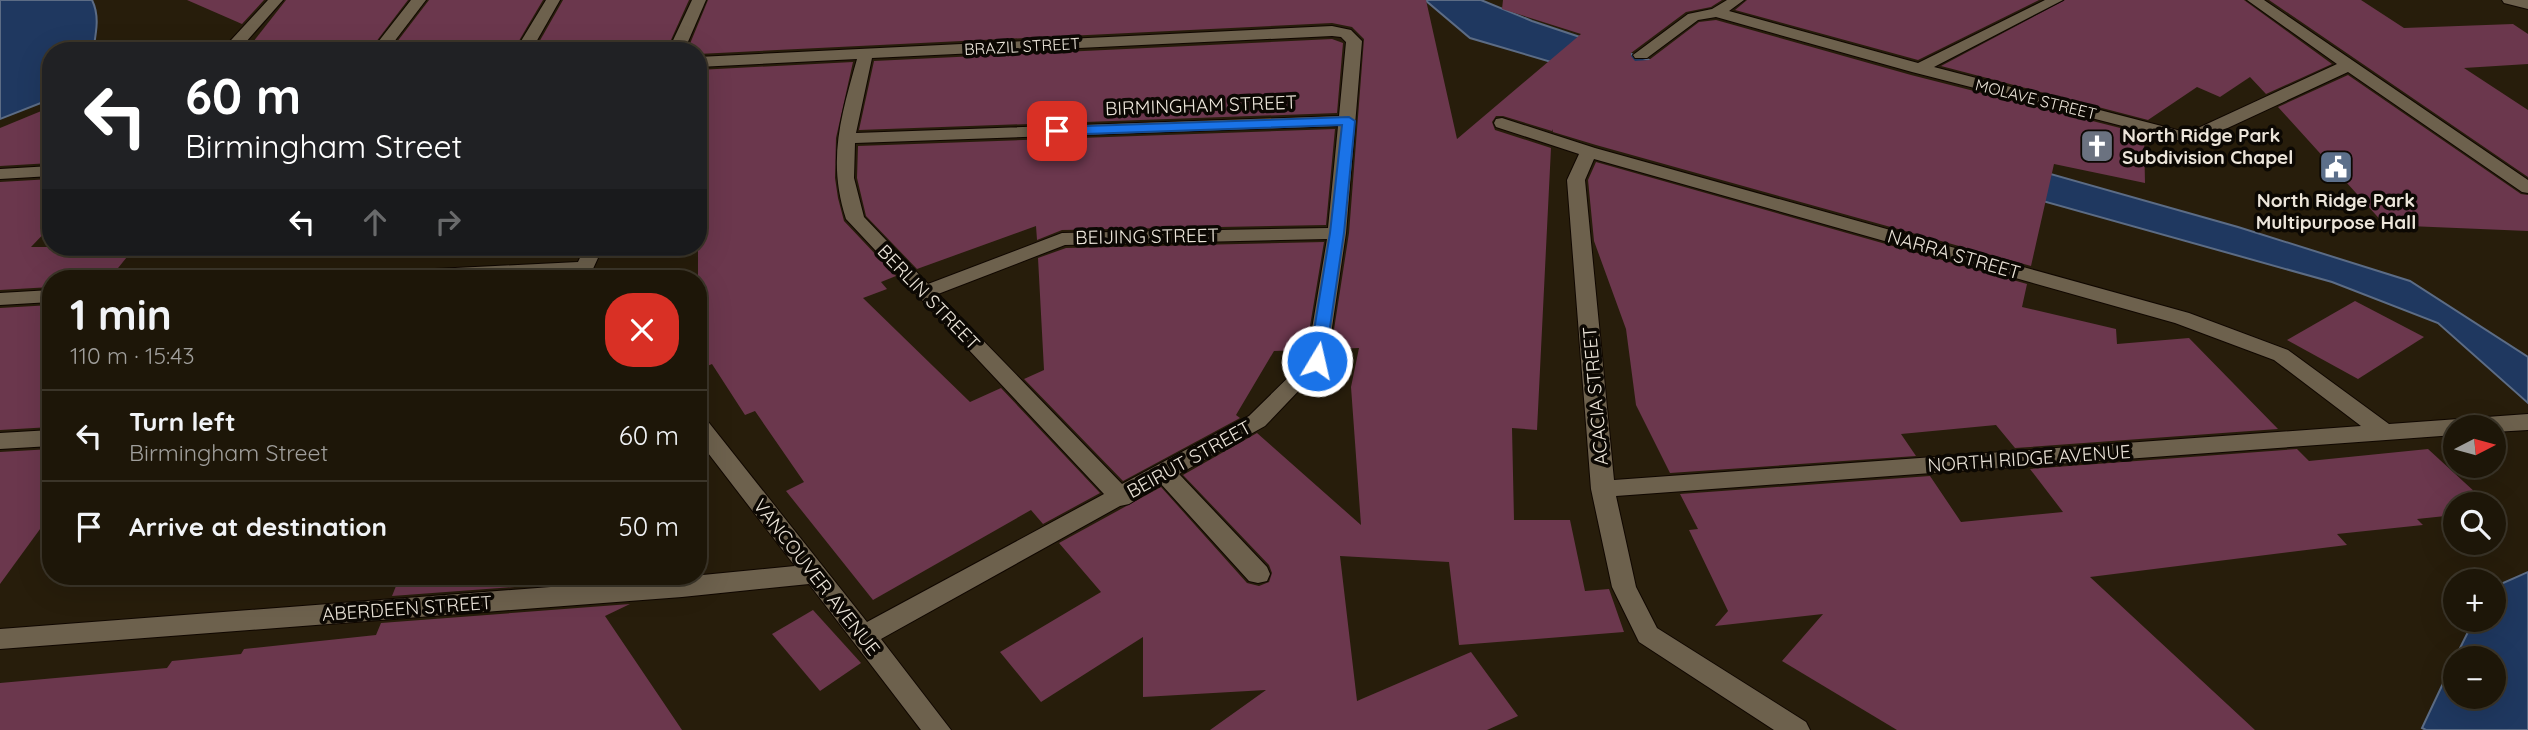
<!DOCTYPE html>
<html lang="en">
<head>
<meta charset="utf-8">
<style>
	body { margin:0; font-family:Quicksand,sans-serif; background:#2a2316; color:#f1f3f6; height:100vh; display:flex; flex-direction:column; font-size:26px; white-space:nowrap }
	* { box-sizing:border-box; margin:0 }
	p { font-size:23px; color:#a09f9c }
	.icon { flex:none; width:38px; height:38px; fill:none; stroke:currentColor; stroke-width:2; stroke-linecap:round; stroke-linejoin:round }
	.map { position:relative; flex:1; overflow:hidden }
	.sheet { position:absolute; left:42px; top:270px; width:665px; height:315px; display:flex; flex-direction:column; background:#1d1608; border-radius:28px; box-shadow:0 7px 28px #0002,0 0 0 2px #3b3529 }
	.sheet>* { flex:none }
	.hud { position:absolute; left:42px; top:42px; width:665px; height:214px; border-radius:28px; box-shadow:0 7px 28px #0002,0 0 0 2px #3b3529; background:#202124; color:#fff; overflow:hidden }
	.needle { width:46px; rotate:84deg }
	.fabs { position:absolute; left:2443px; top:415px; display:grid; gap:14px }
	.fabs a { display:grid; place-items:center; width:63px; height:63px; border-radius:50%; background:#1d1608; box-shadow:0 7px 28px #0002,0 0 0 2px #3b3529; font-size:35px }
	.pin { position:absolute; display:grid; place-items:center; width:60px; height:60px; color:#fff; margin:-30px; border-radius:14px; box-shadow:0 4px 10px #0006 }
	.me { position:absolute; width:77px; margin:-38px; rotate:9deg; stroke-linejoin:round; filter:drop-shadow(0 0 5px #0008) }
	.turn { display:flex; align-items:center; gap:24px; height:147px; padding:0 28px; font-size:32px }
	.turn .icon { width:91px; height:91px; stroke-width:2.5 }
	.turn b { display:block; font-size:49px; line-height:60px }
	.lanes { display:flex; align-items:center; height:66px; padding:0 28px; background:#0003; justify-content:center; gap:35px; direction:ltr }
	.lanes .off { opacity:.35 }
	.round { display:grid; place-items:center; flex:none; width:74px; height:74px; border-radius:28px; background:#2a2316 }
	.head { display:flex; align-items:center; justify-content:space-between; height:119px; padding:0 28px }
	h1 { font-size:42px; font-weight:800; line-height:52px }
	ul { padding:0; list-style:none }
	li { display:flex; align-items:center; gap:21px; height:91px; padding:0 28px; border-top:2px solid #3b3529 }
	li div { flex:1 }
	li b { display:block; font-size:26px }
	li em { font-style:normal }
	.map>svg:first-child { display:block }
	.water { fill:#1f3860; stroke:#5c6c85; stroke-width:2 }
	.building { fill:#6b374d }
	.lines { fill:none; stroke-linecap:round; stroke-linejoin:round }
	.minor-casing { stroke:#100700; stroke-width:2 }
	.minor { fill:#6d614d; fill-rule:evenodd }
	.route { fill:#1a73e8; stroke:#114b97; stroke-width:2 }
	.labels { text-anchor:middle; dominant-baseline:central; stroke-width:7; stroke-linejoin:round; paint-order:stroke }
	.far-street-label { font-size:16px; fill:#ece5da; stroke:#0c0803 }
	.street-label { font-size:19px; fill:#ece5da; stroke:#0c0803 }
	.poi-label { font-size:19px; font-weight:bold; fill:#ece5da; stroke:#0c0803; text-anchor:start }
</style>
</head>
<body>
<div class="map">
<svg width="2528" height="730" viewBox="0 0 2528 730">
	<rect width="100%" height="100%" fill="#271d0b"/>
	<g class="water">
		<path d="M0 0H92C100 16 96 33 93 51H51V99L0 119Z"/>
		<polygon points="1425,0 1481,0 1532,21 1655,62 2238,227 2410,281 2528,357 2528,403 2438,323 2332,282 1643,89 1470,38"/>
		<polygon points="2528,572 2528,730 2426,730 2422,728 2455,658 2455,696 2494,696 2494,658 2455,658 2474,620 2494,620 2494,587"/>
	</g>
	<g class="building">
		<polygon points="187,0 264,0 242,24"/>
		<polygon points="286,0 408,0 369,51 246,51"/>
		<polygon points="429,0 543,0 513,51 390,51"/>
		<polygon points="563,0 689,0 666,51 534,51"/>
		<polygon points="708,0 1426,0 1457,139 1581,34 1502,9 1503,0 1722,0 1711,7 1686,12 1631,53 1631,56 1635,61 1649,60 1699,22 1716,20 1911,75 2144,134 2145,183 2054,164 2031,266 1596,145 1553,132 1552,129 1552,131 1503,116 1496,116 1492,122 1495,130 1551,148 1537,430 1512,428 1514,520 1570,520 1585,591 1609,589 1624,632 1459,645 1449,562 1340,556 1357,701 1471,652 1518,716 1487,730 1210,730 1266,690 1143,697 1143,637 1041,702 1000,652 1101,592 1059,543 1161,487 1247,583 1259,586 1269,582 1272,573 1269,565 1183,475 1257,433 1361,525 1351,387 1359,348 1331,349 1349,233 1364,39 1352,27 1332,23 698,54 698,51 687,51"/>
		<polygon points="1747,0 2039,0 1918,60 1735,10"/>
		<polygon points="2065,0 2244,0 2332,64 2266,94 2250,77 2220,97 2197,87 2148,120 1941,66"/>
		<polygon points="2269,0 2361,0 2404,28 2513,24 2528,34 2528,64 2464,68 2528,110 2528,177"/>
		<polygon points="1332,39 1343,43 1337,113 859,130 874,61"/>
		<polygon points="853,62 836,138 835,178 838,198 844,221 896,276 881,282 887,289 863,298 970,402 1001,388 1100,493 1043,524 1031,510 873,600 786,491 804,482 755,411 745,415 712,364 698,370 698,70"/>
		<polygon points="2348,75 2521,194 2528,195 2528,231 2385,225 2278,107"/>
		<polygon points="51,107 51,163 0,166 0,128"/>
		<polygon points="1335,129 1326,225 1062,230 1037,240 1036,226 917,269 866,216 857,178 858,146"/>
		<polygon points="1596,162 2027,284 2022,307 2116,329 2117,344 2189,338 2278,429 2015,448 1996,425 1901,434 1916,456 1670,473 1636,405 1626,329 1594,241 1588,180"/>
		<polygon points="51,179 51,226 31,247 135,247 110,278 51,278 51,287 0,290 0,182"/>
		<polygon points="1324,242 1306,350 1274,351 1236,415 1240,418 1123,481 1024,379 1044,370 1038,258 1066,248"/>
		<polygon points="2355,301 2424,337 2358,379 2287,340"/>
		<polygon points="51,305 51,427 0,430 0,308"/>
		<polygon points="51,449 51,514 0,584 0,452"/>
		<polygon points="2297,449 2309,461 2428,449 2488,504 2455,504 2455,515 2417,519 2423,525 2337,534 2347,545 2090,577 2255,730 1897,730 1782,661 1823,614 1715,626 1728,611 1689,530 1698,529 1680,494 1930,476 1961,522 2063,512 2030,469"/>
		<polygon points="400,576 664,576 392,596"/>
		<polygon points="630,604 605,616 682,730 0,730 0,683 167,668 172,661 241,654 244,649 376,635 381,623"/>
		<polygon points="813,610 861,663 820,691 772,634"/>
	</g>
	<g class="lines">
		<g class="minor-casing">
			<g id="minor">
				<polygon points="268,0 283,0 238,51 221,51"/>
				<polygon points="411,0 426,0 387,51 371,51"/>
				<polygon points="546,0 560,0 531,51 515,51"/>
				<polygon points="692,0 706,0 684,51 668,51"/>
				<polygon points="1727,0 1744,0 1729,11 1918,63 2045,0 2063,0 1934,67 2181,131 2196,129 2337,64 2247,0 2264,0 2528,180 2528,193 2522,192 2348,72 2206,138 2181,141 1912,72 1716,17 1698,20 1647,58 1635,58 1633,55 1688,14 1712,9"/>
				<polygon points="2502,0 2528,0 2528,9 2504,3"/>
				<path d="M1332 26 1351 30 1362 41 1346 233 1327 361 1265 426 1179 474 1267 567 1270 574 1267 581 1258 583 1249 581 1161 484 1129 504 1120 506 881 639 951 730H921L809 584 682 597 0 649V629L682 577 795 566 698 440V416L706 419 867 622 1104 494 846 219C827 161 841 116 857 59L698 67V57ZM1332 36 1341 37 1346 42 1339 116 856 133 872 58ZM1338 126 1328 228 1062 233 928 284 864 217 854 178 855 143ZM1327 239 1307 359 1249 416 1122 484 938 294 1065 245Z"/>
				<path d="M1502 118 1595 148 2189 313 2288 350 2389 424 2528 414V430L2494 432V427H2455V435L1616 496 1636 587 1657 628 1806 722 1810 730H1774L1639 642 1612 587 1591 489 1567 180 1579 154 1496 127 1494 123 1496 119ZM1594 159 2175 323 2274 360 2361 426 1614 480 1585 180Z"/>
				<polygon points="51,166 51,176 0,179 0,169"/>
				<polygon points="585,247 603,247 592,271 585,273 482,278 365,278 368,274 375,272 578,262"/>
				<polygon points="51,290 51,302 0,305 0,293"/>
				<polygon points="51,430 51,446 0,449 0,433"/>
			</g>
		</g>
		<use href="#minor" class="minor"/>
	</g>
	<polygon class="route" points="1349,117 1355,121 1344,233 1325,361 1317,366 1309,361 1330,233 1342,125 1057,135 1051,131 1057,127"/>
	<defs>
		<g id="church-square" transform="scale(1.75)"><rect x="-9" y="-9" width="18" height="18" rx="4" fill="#6b7280" stroke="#0c0803"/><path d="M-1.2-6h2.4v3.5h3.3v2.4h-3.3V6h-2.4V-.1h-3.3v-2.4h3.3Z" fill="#fff"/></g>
		<g id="civic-square" transform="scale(1.75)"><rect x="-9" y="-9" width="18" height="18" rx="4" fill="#5c6f8a" stroke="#0c0803"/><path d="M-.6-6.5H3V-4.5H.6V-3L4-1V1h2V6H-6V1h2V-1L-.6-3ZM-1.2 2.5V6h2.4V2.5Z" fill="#fff"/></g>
	</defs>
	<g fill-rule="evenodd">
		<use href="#church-square" x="2097" y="146"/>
		<use href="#civic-square" x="2336" y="167"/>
	</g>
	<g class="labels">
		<g class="far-street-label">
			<text transform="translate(1022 46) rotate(-3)">BRAZIL STREET</text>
			<text transform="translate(2036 99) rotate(14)">MOLAVE STREET</text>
		</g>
		<g class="street-label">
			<text transform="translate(1201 105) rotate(-2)">BIRMINGHAM STREET</text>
			<text transform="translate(1147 236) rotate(-1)">BEIJING STREET</text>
			<text transform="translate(1954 254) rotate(16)">NARRA STREET</text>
			<text transform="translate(929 297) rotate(46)">BERLIN STREET</text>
			<text transform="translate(1595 396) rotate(-95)">ACACIA STREET</text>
			<text transform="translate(2029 458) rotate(-4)">NORTH RIDGE AVENUE</text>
			<text transform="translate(1189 459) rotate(-29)">BEIRUT STREET</text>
			<text transform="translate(817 577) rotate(52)">VANCOUVER AVENUE</text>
			<text transform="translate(407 608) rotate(-4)">ABERDEEN STREET</text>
		</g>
		<g class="poi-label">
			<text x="2122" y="135">North Ridge Park<tspan x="2122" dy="22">Subdivision Chapel</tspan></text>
			<text x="2336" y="200" text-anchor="middle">North Ridge Park<tspan x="2336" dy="22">Multipurpose Hall</tspan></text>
		</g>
	</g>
</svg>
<div class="fabs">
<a><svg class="needle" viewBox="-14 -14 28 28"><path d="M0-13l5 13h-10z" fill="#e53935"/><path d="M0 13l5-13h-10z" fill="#a09f9c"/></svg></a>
<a><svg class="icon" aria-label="search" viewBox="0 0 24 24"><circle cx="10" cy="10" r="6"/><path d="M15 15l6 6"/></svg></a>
<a>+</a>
<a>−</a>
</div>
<div class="pin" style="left:1057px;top:131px;background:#d93025"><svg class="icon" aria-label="arrive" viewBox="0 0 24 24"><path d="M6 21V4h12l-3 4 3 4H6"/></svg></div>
<svg class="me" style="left:1317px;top:361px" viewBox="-20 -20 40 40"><circle r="17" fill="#1a73e8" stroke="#fff" stroke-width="3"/><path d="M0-11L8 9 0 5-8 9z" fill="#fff"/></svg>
<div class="hud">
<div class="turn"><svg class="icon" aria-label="left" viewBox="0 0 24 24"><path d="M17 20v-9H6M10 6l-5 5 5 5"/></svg><div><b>60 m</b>Birmingham Street</div></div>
<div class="lanes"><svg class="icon" aria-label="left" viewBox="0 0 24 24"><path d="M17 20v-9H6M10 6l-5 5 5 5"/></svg><svg class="icon off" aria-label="ahead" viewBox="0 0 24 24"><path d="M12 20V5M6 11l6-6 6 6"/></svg><svg class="icon off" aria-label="right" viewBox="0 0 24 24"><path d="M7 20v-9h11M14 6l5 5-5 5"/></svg></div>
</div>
<section class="sheet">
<div class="head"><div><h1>1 min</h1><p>110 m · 15:43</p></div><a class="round" style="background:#d93025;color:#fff"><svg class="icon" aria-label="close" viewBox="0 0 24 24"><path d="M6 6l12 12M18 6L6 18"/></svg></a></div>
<ul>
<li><svg class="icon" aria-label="left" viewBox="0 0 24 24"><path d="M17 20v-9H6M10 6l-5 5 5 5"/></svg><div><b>Turn left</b><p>Birmingham Street</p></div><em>60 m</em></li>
<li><svg class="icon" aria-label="arrive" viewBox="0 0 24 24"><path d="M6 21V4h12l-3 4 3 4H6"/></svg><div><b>Arrive at destination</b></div><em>50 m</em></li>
</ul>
</section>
</div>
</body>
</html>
